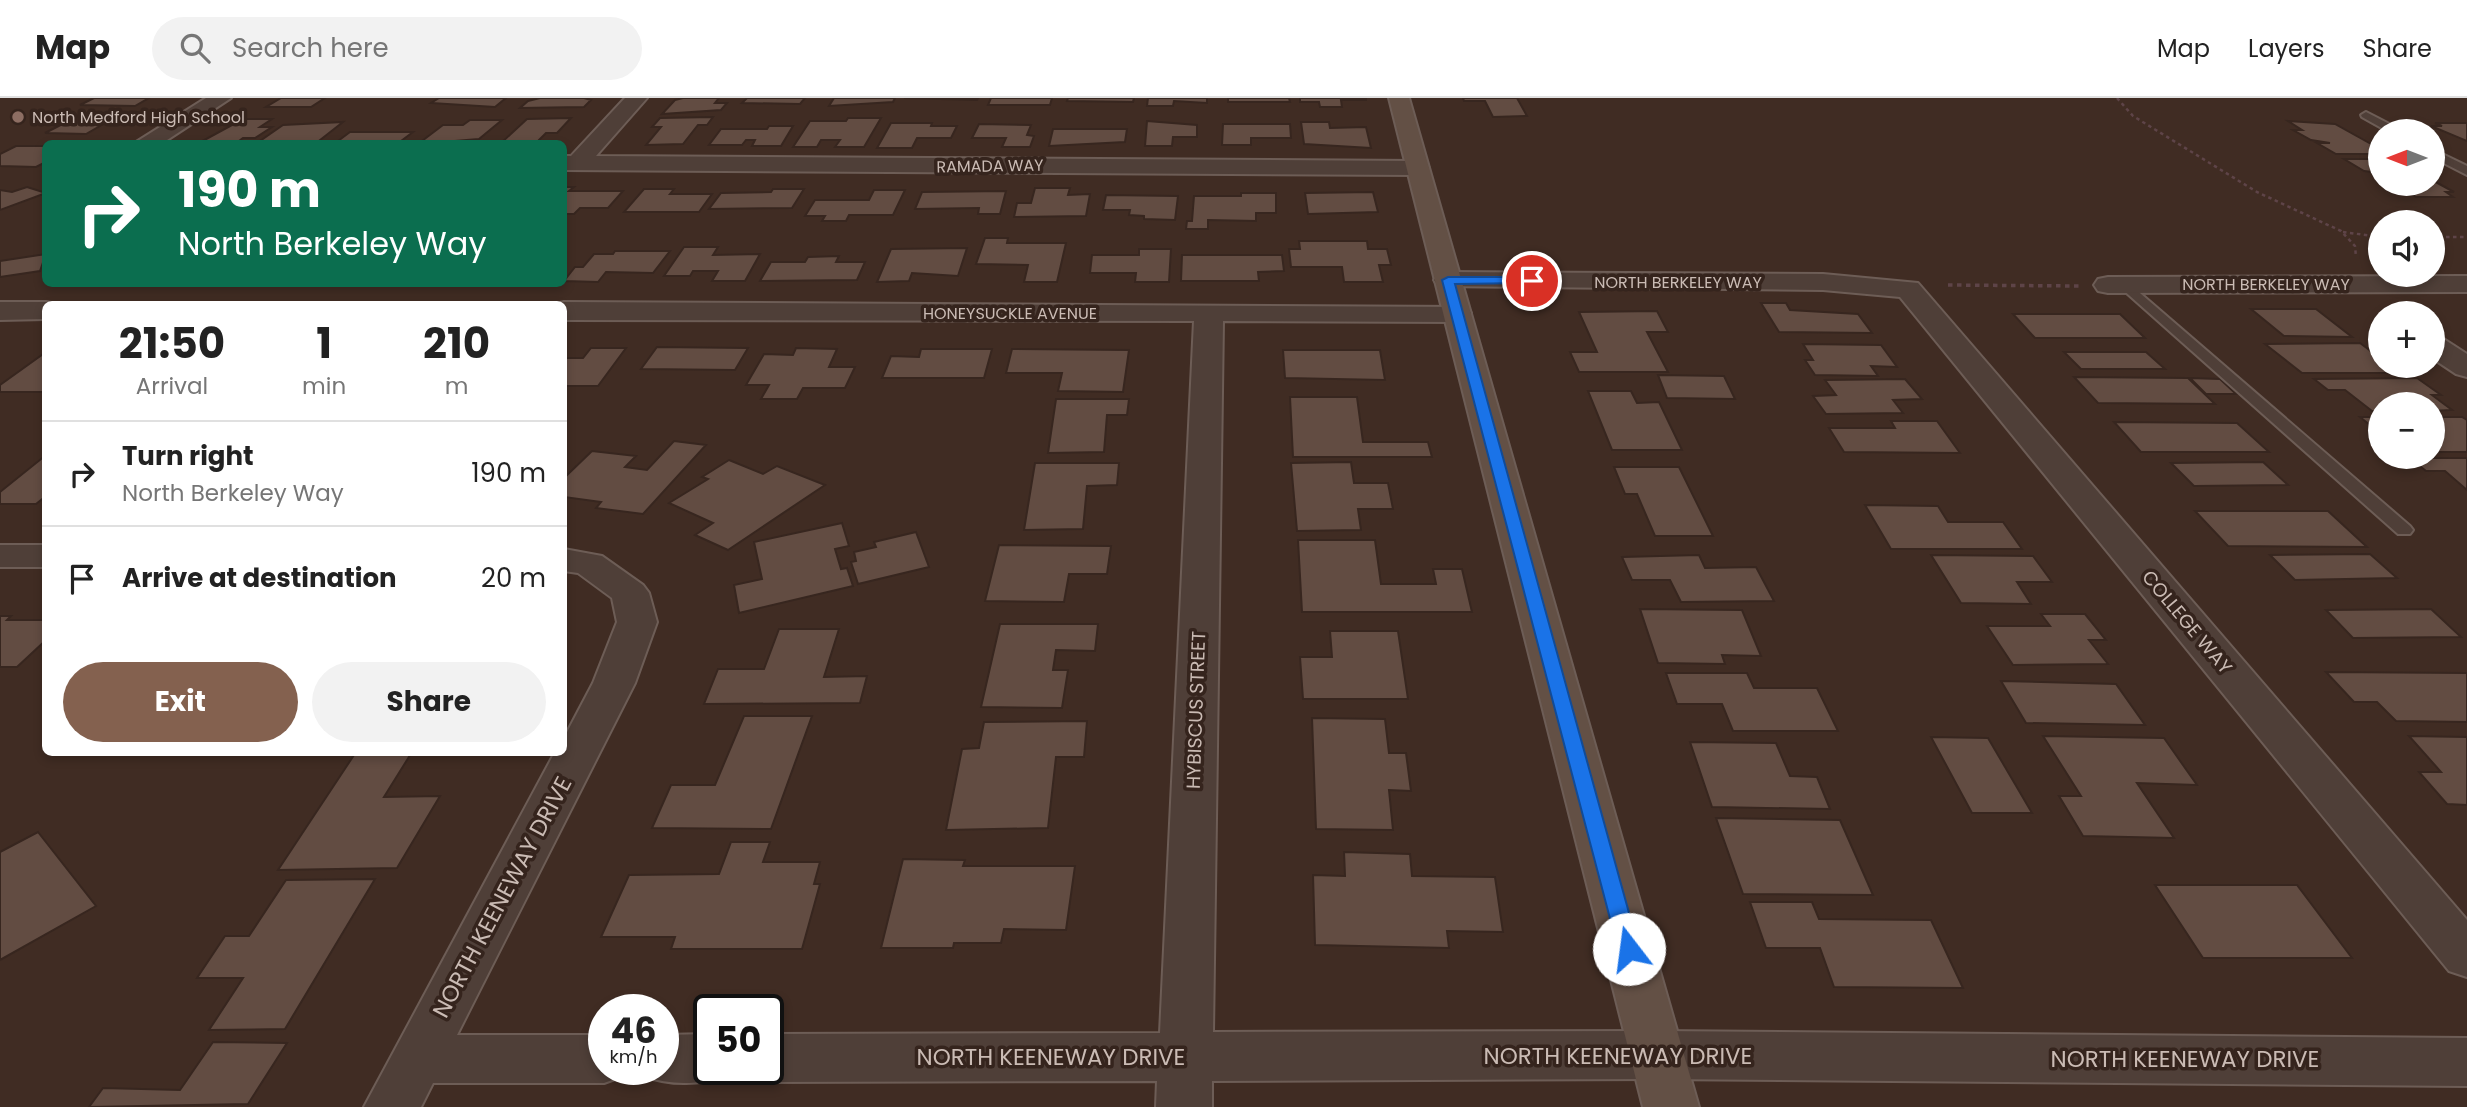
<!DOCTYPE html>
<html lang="en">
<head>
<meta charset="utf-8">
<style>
	body { margin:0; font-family:Poppins,sans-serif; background:#f2f2f2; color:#222; height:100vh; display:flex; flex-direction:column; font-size:26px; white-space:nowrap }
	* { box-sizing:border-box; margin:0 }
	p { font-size:23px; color:#767676 }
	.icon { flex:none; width:38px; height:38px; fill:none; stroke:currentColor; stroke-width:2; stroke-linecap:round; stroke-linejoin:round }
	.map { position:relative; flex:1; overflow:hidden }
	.panel { position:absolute; left:42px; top:203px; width:525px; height:455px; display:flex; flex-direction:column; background:#fff; border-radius:10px; box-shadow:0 4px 10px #0003 }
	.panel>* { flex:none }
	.top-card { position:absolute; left:42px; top:42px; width:525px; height:147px; border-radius:10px; box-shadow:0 4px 10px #0003; background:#0b6e4f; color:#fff; overflow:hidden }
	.needle { width:46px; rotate:270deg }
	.controls { position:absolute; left:2368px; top:21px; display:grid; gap:14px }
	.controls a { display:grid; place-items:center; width:77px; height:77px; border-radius:50%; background:#fff; box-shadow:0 4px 10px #0003; font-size:35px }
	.speed { position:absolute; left:588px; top:896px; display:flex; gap:14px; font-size:35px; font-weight:700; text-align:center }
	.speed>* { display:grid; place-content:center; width:91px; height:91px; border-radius:50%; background:#fff; box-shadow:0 4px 10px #0003; line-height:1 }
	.speed small { font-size:18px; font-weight:400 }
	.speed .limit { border:4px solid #111; border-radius:10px; background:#fff; color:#111 }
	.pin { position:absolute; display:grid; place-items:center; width:60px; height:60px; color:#fff; margin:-30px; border:4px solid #fff; border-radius:50%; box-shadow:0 2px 7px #0007 }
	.me { position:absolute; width:77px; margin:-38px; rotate:345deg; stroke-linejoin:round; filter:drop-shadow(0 0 5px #0008) }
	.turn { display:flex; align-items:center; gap:24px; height:147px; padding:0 21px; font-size:32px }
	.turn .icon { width:91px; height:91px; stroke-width:2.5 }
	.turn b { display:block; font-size:49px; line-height:60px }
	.eta { display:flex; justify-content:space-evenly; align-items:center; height:119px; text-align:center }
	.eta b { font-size:42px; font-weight:700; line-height:49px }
	.action { display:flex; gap:14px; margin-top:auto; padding:14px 21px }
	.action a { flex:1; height:80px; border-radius:42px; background:#84614f; color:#fff; font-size:28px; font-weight:700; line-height:80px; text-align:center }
	.action a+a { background:#f2f2f2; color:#222 }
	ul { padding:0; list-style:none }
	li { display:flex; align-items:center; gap:21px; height:105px; padding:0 21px; border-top:2px solid #e0e0e0 }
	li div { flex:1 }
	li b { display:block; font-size:26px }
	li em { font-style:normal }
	header { display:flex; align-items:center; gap:42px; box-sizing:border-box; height:98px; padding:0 35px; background:#fff; border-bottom:2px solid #e0e0e0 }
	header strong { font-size:33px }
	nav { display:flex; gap:38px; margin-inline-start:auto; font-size:24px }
	.search { width:490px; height:63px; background:#f2f2f2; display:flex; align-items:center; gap:18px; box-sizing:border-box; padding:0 24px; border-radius:38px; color:#767676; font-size:26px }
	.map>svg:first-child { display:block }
	.building { fill:#624c42; stroke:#37261f; stroke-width:2 }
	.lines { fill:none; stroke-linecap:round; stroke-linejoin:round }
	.service-casing { stroke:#6d5d56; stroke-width:4 }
	.minor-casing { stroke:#6d5d56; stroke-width:4 }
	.secondary-casing { stroke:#6d5d56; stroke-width:4 }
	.path-far1 { stroke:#5e4448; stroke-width:2.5; stroke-dasharray:3.5 3.5; stroke-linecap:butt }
	.path { stroke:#5e4448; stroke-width:3.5; stroke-dasharray:4.5 4.5; stroke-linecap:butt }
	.service { fill:#4f3f38; fill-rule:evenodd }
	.minor { fill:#4f3f38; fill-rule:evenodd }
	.secondary { fill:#635045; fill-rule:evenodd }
	.route { fill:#1a73e8; stroke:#114b97; stroke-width:2 }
	.education-dot { fill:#8d6e63; stroke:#35241d; stroke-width:2.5 }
	.labels { text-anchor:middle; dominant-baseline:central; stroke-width:7; stroke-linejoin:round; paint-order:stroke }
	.far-poi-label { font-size:16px; fill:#cabbb4; stroke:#35241d; text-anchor:start }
	.far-street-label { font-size:16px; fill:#cabbb4; stroke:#35241d }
	.street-label { font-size:19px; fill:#cabbb4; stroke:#35241d }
	.near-street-label { font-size:23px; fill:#cabbb4; stroke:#35241d }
</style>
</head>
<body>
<header>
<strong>Map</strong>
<div class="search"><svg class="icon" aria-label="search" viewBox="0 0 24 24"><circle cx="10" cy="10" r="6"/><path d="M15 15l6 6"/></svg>Search here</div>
<nav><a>Map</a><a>Layers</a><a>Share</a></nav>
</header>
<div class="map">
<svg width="2467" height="1009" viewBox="0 0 2467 1009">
	<rect width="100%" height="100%" fill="#402c23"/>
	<g class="building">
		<polygon points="94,0 149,0 135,8 80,7"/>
		<polygon points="281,0 325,0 311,9 266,9"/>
		<polygon points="439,0 506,0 495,9 431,5"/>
		<polygon points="540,0 584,0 591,2 584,9 520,10 528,3"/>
		<polygon points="683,0 719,0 715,5 727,5 721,12 662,16 675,2"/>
		<polygon points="747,0 805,0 800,6 742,5"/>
		<polygon points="834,0 895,0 893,4 829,8"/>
		<polygon points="904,0 978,0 977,2"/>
		<polygon points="991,0 1052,0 1050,7 988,7"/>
		<polygon points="1068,0 1134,0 1133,4 1067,3"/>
		<polygon points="1148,0 1207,0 1207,5 1174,3 1173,8 1147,8"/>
		<polygon points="1228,0 1289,0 1290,4 1228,4"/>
		<polygon points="1300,0 1366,0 1366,2 1341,2 1342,9 1320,9 1319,4 1300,4"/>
		<polygon points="1463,0 1517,0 1527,18 1493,19 1485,3 1464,3"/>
		<polygon points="84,15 143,15 127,25 107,24 86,36 45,35"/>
		<polygon points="713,19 707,27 698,27 683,46 646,47 661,29 652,29 660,20"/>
		<polygon points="571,20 557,35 546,35 535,46 500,46 527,21"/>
		<polygon points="848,20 881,20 864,49 835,49 840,42 821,42 817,49 793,49 810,23 846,23"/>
		<polygon points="243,21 272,21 260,29 272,29 255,40 243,40 235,46 197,46"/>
		<polygon points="470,22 502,22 479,41 418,46 443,27 463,27"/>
		<polygon points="1147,23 1197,27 1197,39 1173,39 1172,48 1145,48"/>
		<polygon points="2288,23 2335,26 2380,51 2380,56 2336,56 2317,45 2330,45 2311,42 2293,32 2302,32"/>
		<polygon points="343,24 315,46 260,43 283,27"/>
		<polygon points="1301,24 1329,24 1330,30 1366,29 1371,50 1304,46"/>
		<polygon points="891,25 932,25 931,28 957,28 951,40 917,40 912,50 877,50"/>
		<polygon points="2435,25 2467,25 2467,43 2431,28 2442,28"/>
		<polygon points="979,26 1031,27 1027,37 1034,38 1030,49 1002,49 1006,40 972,40"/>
		<polygon points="1223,26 1290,26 1291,40 1251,40 1251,47 1222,47"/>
		<polygon points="769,28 793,28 781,48 752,48 755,42 746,42 742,47 709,47 721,31 767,31"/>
		<polygon points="1053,31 1127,31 1125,44 1049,48"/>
		<polygon points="350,34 413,34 401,43 334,46"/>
		<polygon points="16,48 46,48 46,64 36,69 0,68 0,56"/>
		<polygon points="2344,61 2380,61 2380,75 2364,73"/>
		<polygon points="2432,82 2454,94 2446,94 2453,99 2416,99 2400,89 2382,86 2432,86"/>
		<polygon points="27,89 46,95 0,112 0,92 12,94"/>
		<polygon points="564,89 574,89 569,93 623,93 608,110 580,110 574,116 564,116"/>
		<polygon points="1035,90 1070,90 1068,97 1090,96 1086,118 1014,119 1017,105 1031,105"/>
		<polygon points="644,91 674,91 670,96 712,96 699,114 624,114"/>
		<polygon points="773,91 804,91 792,110 709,111 721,95 771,94"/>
		<polygon points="874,92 905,92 893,117 849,117 846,123 822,123 825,118 805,118 815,102 869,102"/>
		<polygon points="1006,93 1000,116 978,116 979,110 915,111 922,94"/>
		<polygon points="1373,94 1378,114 1308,116 1305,95"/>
		<polygon points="1241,95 1276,95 1276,115 1256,115 1256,123 1208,122 1208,131 1186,131 1187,123 1192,123 1194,98 1241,98"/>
		<polygon points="1106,97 1178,98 1175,122 1144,121 1144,118 1129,117 1130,112 1103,112"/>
		<polygon points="985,140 1008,140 1007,145 1066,145 1057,184 1024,184 1028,167 976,166"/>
		<polygon points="1299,143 1367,143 1368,151 1387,151 1391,167 1379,167 1383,184 1344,184 1342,169 1291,169 1289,151 1300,151"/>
		<polygon points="684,149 718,149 713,157 760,156 745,183 712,183 718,173 693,173 690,178 664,178"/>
		<polygon points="967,150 958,178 912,175 909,183 877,184 891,151"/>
		<polygon points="1139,151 1171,151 1169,184 1135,184 1136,175 1090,175 1092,157 1139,157"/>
		<polygon points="615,153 670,153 653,175 606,174 598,184 564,183 575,169 583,169 594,156 613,156"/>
		<polygon points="46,156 40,173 0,179 0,163"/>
		<polygon points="1182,157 1282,157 1284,173 1258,174 1259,183 1181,183"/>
		<polygon points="839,158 836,164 865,164 857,182 760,183 771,164 805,164 808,159"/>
		<polygon points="1761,205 1786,205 1790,212 1858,216 1872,235 1779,234"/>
		<polygon points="2251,211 2316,211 2352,239 2284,238"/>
		<polygon points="1657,213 1668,234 1647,234 1668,274 1579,274 1570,254 1597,254 1579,214"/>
		<polygon points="2013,216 2120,216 2145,240 2035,240"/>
		<polygon points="2360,245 2380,260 2380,268 2390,268 2400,275 2302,275 2265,246"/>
		<polygon points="1803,246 1881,247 1897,269 1871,268 1878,278 1815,277 1805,262 1813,262"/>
		<polygon points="657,249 748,250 735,272 641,271"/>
		<polygon points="591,250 626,250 598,288 564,288 564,260 583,260"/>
		<polygon points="796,250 837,251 829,269 855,269 845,290 803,290 797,301 761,301 769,287 746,287 764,256 793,257"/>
		<polygon points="921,251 992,251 984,280 882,280 891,258 919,259"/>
		<polygon points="1012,251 1129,252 1123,294 1058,293 1062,275 1006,275"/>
		<polygon points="1283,252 1380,252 1385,282 1285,280"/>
		<polygon points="46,254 46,294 0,294 0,287"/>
		<polygon points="2064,254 2146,254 2165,271 2081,271"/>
		<polygon points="1658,277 1724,278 1735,301 1667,300"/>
		<polygon points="2074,279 2188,280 2215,306 2098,305"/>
		<polygon points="2190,280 2220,281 2236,296 2206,296"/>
		<polygon points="2417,280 2441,297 2432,297 2452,312 2432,313 2432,306 2380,306 2380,313 2372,313 2345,292 2328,292 2314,281"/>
		<polygon points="1905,281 1922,301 1893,302 1903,315 1826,316 1813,298 1836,297 1825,282"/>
		<polygon points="1588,293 1631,293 1637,305 1659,304 1682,352 1612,352"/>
		<polygon points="1290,299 1357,299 1363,344 1428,344 1432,359 1293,359"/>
		<polygon points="1056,301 1129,301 1127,317 1107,317 1104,354 1048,355"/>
		<polygon points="2360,319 2380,319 2380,332 2376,332"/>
		<polygon points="2432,319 2462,319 2467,322 2467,354 2432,354"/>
		<polygon points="1891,323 1937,323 1960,355 1844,354 1829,330 1895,330"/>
		<polygon points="2114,324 2237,325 2269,354 2141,354"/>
		<polygon points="674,343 706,347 643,416 596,410 601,404 564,399 564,380 592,353 636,358 625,369 647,372"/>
		<polygon points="46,357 46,398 36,406 0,406 0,394"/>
		<polygon points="2410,360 2467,360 2467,392 2445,373 2426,373"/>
		<polygon points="729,362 763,376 777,368 825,387 728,452 695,437 713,425 669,405 708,381 702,379"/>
		<polygon points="1351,364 1354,385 1388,385 1393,411 1358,411 1361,432 1297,433 1291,365"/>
		<polygon points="2263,364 2288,387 2194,388 2171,365"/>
		<polygon points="1035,365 1119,365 1117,387 1087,388 1083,431 1024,432"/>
		<polygon points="1614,369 1679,369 1713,438 1655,438 1637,396 1625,396"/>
		<polygon points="1865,407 1938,408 1948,424 2003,424 2022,451 1891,451"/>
		<polygon points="2195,413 2328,413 2367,449 2228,448"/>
		<polygon points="842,425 849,448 835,451 841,471 847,470 853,488 739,515 734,487 762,481 754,444"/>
		<polygon points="916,434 929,469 858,486 851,464 856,463 854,454 876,449 874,444"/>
		<polygon points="1298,442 1375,442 1381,486 1436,486 1433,471 1462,471 1472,514 1302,514"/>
		<polygon points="999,447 1111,448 1107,476 1069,476 1064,504 985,503"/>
		<polygon points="2370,456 2397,480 2295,482 2270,457"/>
		<polygon points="1699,457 1705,470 1756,469 1774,503 1681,504 1670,482 1632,482 1622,459"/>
		<polygon points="1931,457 2033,458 2052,484 2017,484 2031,506 1961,505"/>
		<polygon points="1640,511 1742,512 1761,558 1722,557 1725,566 1658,565"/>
		<polygon points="2431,511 2461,539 2353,540 2326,512"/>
		<polygon points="2041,516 2085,516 2106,542 2089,542 2108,566 2013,567 1987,528 2050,528"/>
		<polygon points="0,518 11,518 7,522 46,522 46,542 17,569 0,569"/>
		<polygon points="1000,526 1098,526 1095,553 1056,552 1053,572 1068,572 1062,610 981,609"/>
		<polygon points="779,531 839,531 824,579 867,578 860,605 704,606 718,571 764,571"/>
		<polygon points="1330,533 1398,533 1408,601 1303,601 1300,559 1332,559"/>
		<polygon points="2326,574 2467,575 2467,624 2396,623 2377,604 2354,604"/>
		<polygon points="1666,575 1747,575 1754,590 1817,590 1838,633 1733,633 1722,606 1677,606"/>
		<polygon points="2001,583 2116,586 2145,627 2026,625"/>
		<polygon points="744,618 812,618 771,731 652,730 671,687 715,687"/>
		<polygon points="1312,620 1385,621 1389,655 1406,655 1411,693 1389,692 1393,732 1316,731"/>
		<polygon points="1087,623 1084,659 1056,659 1048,730 946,732 962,651 979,650 984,624"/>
		<polygon points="2043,638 2164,640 2197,687 2137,685 2174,740 2083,738 2059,698 2081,698"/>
		<polygon points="2409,638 2467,639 2467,707 2447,706 2419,674 2441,674"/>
		<polygon points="1931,639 1988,640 2032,715 1972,715"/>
		<polygon points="1690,644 1776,645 1790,678 1817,679 1830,711 1712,709"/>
		<polygon points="356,654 412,654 384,699 440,698 397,770 278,772"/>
		<polygon points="1716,720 1840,722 1873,797 1743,796"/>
		<polygon points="38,734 96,808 0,862 0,754"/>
		<polygon points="731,744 770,744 763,764 820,764 814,786 820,786 802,851 671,851 675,839 601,839 629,777 719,776"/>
		<polygon points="1344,754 1410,756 1412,778 1495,779 1503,834 1447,833 1449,850 1315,847 1313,777 1345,778"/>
		<polygon points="903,761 965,762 963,768 1075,768 1066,832 1004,831 1001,845 954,845 953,850 881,850"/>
		<polygon points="375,781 285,931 209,932 243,880 197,880 225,838 249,838 286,782"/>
		<polygon points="2155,787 2297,787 2352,860 2203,860"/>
		<polygon points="1750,804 1812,804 1819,821 1931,822 1963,890 1834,889 1820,850 1766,850"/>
		<polygon points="213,944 287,945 248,1006 89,1009 103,990 180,992"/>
	</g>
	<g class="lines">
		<g class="service-casing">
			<g id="service">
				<polygon points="2366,14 2399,31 2401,33 2387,33 2362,19 2361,17"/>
				<polygon points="2432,51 2467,68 2467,77 2432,59"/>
				<polygon points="2126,183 2410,428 2413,432 2410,436 2398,436 2121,190 2119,187"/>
			</g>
		</g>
		<g class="minor-casing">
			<g id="minor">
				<polygon points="206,0 231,0 161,46 133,46"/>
				<polygon points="625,0 647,0 596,58 1417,63 1425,65 1429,70 1425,75 1417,77 564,72 564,58 571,58"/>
				<polygon points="1448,174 1823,176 1918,185 2467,822 2467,879 2449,873 1900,199 1823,192 1438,188 1434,182 1438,176"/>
				<polygon points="2467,178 2467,194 2108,195 2098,193 2094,187 2098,181 2108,179"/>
				<polygon points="0,204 46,204 56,206 46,206 46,221 0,222"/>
				<polygon points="564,204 1467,209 1471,215 1467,221 1457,224 1223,223 1213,934 1657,933 2467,940 2467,988 1657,981 1212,983 1212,1009 1156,1009 1157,983 768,984 749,977 746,971 768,971 768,936 1160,935 1194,223 564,222 564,206 556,206"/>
				<polygon points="2432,237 2442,240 2467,256 2467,279 2456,276 2432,260"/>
				<rect x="0" y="447" width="46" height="22"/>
				<polygon points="564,451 602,458 643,487 649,495 657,524 635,585 457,937 604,937 604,971 626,971 623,978 604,985 433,985 421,1009 364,1009 555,654 564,654 564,640 593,585 617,524 612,500 578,475 564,473"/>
				<path d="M709 936V971H731L728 977C701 987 671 988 644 978L641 971H663V937Z"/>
			</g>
		</g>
		<g class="secondary-casing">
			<polygon id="secondary" points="1389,0 1409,0 1699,1009 1643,1009"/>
		</g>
		<g class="path-far1">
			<polyline points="2117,0 2133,18 2257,94 2341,133 2355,148 2356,159"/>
			<polyline points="2343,134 2380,139"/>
			<polyline points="2432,139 2467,139"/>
		</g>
		<polyline class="path" points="1948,187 2079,188"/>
		<use href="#service" class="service"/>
		<use href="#minor" class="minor"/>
		<use href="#secondary" class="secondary"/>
	</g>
	<polygon class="route" points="1532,179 1538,183 1536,185 1455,186 1639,851 1636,857 1629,860 1621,857 1618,851 1442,182 1448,179"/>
	<circle class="education-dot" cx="18" cy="19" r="7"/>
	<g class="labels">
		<g class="far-poi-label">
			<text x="32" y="19">North Medford High School</text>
		</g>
		<g class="far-street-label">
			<text transform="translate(990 68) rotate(-1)">RAMADA WAY</text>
			<text x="1678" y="184">NORTH BERKELEY WAY</text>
			<text x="2266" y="186">NORTH BERKELEY WAY</text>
			<text x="1010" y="215">HONEYSUCKLE AVENUE</text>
		</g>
		<g class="street-label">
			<text transform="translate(2187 524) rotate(50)">COLLEGE WAY</text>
			<text transform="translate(1196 612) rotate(-88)">HYBISCUS STREET</text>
		</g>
		<g class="near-street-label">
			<text transform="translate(502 799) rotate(-62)">NORTH KEENEWAY DRIVE</text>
			<text x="1618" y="958">NORTH KEENEWAY DRIVE</text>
			<text x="1051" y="959">NORTH KEENEWAY DRIVE</text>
			<text x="2185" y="961">NORTH KEENEWAY DRIVE</text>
		</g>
	</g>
</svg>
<div class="controls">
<a><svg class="needle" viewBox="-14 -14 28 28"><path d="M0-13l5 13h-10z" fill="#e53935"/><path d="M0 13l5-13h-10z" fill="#767676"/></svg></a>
<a><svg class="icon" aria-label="sound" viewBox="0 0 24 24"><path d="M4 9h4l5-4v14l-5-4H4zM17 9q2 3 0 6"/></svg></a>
<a>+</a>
<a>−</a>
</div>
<div class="speed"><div>46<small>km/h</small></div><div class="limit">50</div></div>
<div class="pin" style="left:1532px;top:183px;background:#d93025"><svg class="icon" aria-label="arrive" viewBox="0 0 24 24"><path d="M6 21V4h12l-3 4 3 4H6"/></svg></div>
<svg class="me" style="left:1629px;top:851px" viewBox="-20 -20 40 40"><circle r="19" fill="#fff"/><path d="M0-13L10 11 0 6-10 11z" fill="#1a73e8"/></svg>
<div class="top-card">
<div class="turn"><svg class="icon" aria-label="right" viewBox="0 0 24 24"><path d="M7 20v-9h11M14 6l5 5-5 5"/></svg><div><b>190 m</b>North Berkeley Way</div></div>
</div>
<section class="panel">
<div class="eta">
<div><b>21:50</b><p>Arrival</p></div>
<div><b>1</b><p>min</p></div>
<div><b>210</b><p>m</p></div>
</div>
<ul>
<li><svg class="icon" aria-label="right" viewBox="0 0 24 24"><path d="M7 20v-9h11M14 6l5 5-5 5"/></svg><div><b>Turn right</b><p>North Berkeley Way</p></div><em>190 m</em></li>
<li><svg class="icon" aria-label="arrive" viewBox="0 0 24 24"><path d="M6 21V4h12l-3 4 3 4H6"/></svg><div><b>Arrive at destination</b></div><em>20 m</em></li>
</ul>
<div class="action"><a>Exit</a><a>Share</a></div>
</section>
</div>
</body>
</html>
